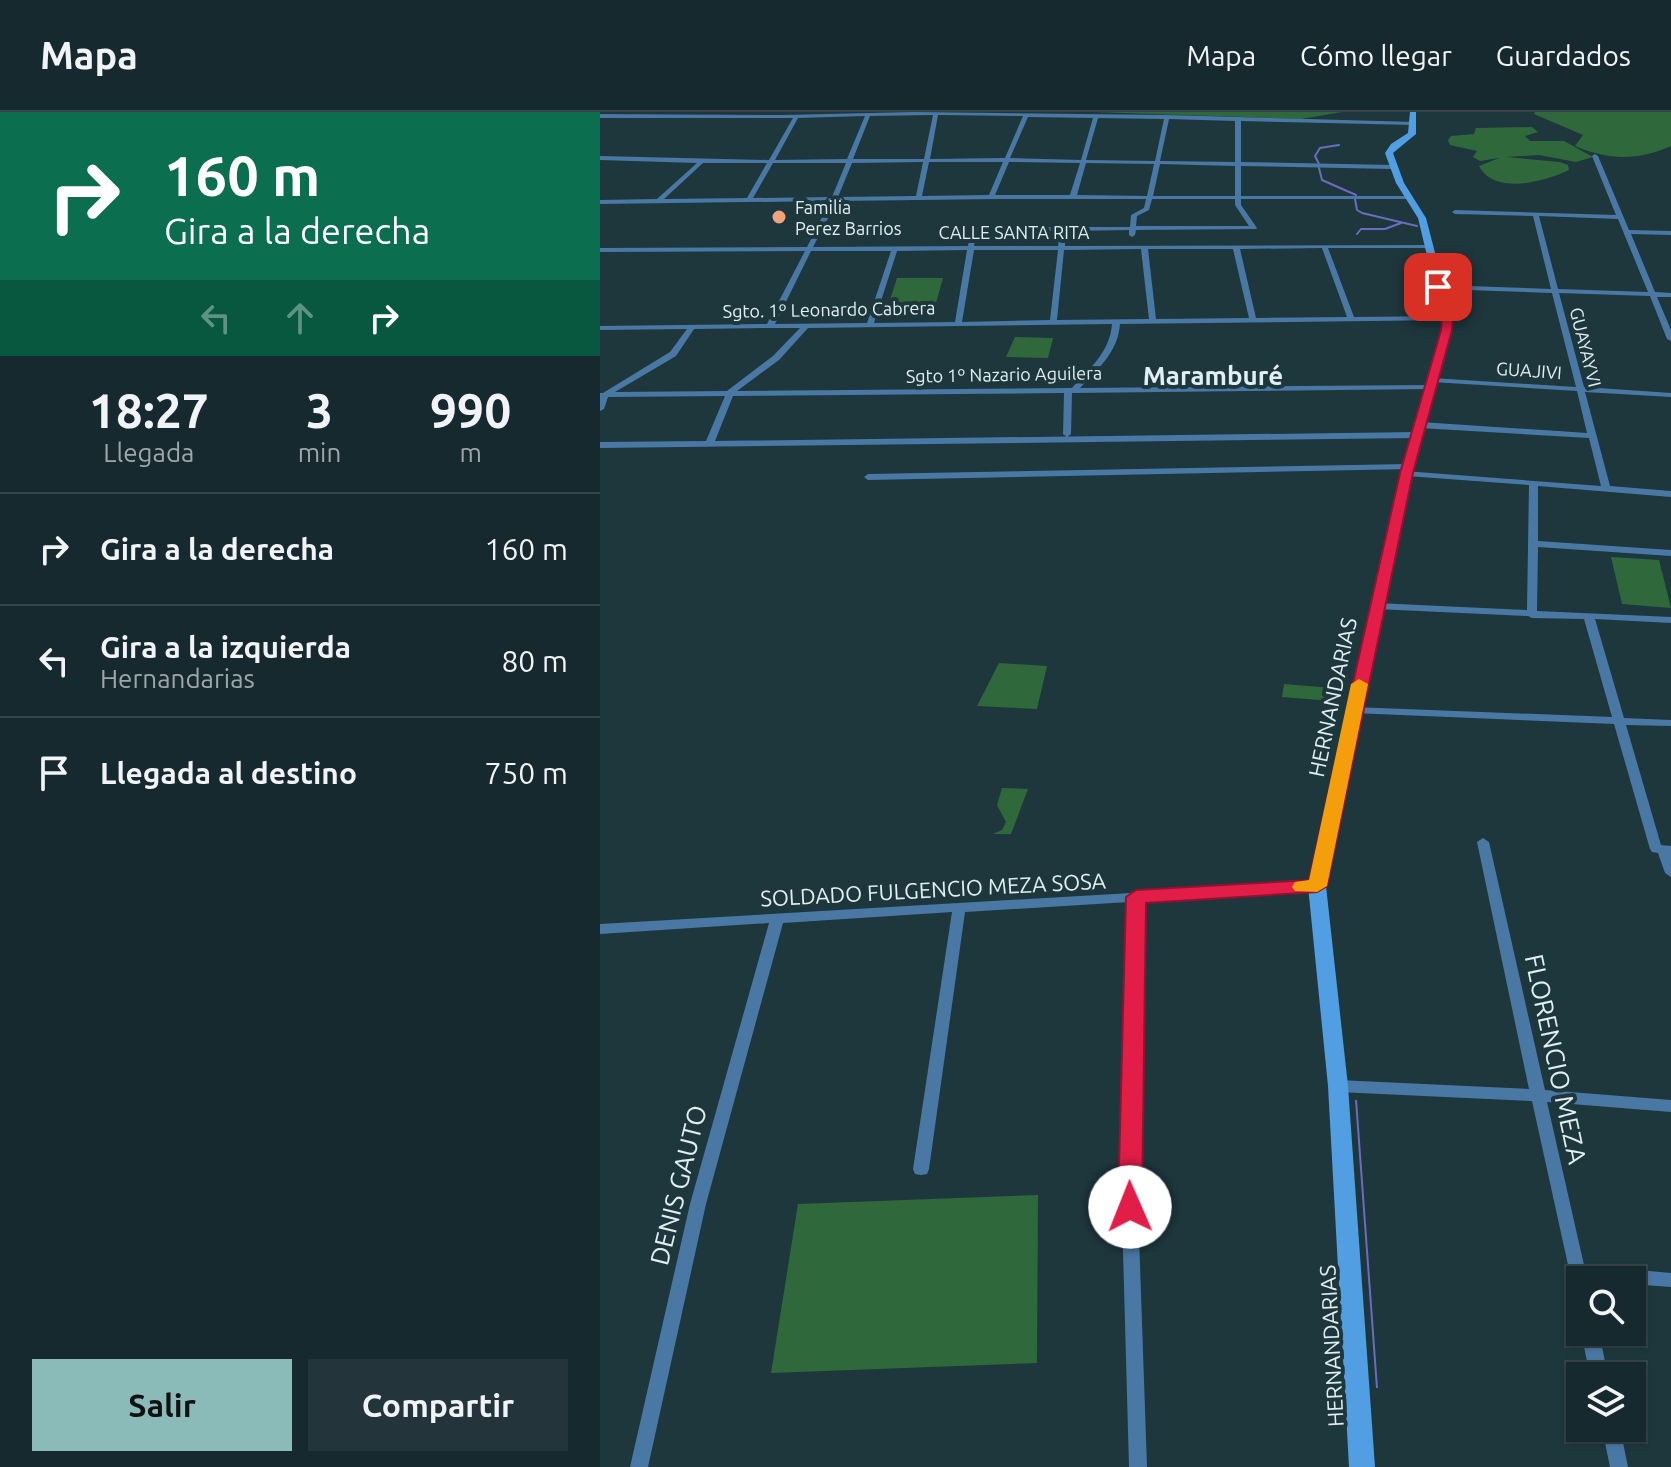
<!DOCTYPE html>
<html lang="es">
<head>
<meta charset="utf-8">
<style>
	body { margin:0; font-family:Ubuntu,sans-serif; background:#23353a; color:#f1f3f6; height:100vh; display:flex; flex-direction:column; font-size:30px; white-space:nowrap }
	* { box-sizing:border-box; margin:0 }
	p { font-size:26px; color:#9ea6aa }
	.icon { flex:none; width:44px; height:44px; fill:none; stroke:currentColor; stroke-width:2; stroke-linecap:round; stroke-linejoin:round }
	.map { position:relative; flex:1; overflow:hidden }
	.panel { display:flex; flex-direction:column; background:#16292e; width:600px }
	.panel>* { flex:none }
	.hud { background:#0b6e4f; color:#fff; overflow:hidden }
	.tools { position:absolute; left:966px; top:1154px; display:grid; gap:16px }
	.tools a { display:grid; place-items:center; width:80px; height:80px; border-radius:0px; background:#16292e; box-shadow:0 2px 6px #0004,0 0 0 2px #35454a; font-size:40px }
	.pin { position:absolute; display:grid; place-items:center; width:68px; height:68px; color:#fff; margin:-34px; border-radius:16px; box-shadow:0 4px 12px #0006 }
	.me { position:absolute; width:88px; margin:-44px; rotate:359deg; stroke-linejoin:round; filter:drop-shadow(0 0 6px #0008) }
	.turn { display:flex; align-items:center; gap:28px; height:168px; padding:0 32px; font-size:36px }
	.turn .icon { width:104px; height:104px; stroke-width:2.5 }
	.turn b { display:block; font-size:56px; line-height:68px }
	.lanes { display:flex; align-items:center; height:76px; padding:0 32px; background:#0003; justify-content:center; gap:40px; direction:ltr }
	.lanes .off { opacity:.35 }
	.eta { display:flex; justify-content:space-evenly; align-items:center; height:136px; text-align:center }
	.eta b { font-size:48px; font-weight:700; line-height:56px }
	.button { display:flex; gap:16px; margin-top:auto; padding:16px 32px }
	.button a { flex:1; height:92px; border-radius:0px; background:#8bbbb9; color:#111; font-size:32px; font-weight:700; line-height:92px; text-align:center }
	.button a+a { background:#23353a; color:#f1f3f6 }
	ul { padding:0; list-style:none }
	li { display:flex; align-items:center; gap:24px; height:112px; padding:0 32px; border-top:2px solid #35454a }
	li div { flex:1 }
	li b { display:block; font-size:30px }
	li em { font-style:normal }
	header { display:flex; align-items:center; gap:48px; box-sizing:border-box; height:112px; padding:0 40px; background:#16292e; border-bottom:2px solid #35454a }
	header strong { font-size:38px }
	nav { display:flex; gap:44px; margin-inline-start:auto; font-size:28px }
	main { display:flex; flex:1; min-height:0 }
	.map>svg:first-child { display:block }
	.green { fill:#2f683b }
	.water { fill:#6b6bc0 }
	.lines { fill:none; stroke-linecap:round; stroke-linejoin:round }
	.stream { stroke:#6b6bc0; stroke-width:2 }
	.street { fill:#4a78a4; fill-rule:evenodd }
	.secondary { fill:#519ee3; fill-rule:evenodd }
	.route { fill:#e11d48; stroke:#92132f; stroke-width:2 }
	.slow { fill:#f59e0b }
	.poi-dot { fill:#f0a279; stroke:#1e373d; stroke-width:3 }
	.labels { text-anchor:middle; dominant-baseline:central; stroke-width:8; stroke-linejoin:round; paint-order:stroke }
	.far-poi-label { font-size:18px; fill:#e0eff3; stroke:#1e373d; text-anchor:start }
	.far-street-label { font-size:18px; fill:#e0eff3; stroke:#1e373d }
	.street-label { font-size:22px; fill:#e0eff3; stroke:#1e373d }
	.far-district-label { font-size:26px; font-weight:bold; fill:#e0eff3; stroke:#1e373d }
	.near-street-label { font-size:26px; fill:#e0eff3; stroke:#1e373d }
</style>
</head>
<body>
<header>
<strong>Mapa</strong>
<nav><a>Mapa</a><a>Cómo llegar</a><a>Guardados</a></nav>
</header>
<main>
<section class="panel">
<div class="hud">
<div class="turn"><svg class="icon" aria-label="right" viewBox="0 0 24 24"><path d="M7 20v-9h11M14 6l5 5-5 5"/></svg><div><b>160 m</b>Gira a la derecha</div></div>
<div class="lanes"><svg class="icon off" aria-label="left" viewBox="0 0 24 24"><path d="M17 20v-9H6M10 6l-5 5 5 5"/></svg><svg class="icon off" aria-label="ahead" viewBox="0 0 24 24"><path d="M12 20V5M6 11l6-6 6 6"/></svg><svg class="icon" aria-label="right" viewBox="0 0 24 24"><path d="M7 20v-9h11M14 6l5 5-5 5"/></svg></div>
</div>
<div class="eta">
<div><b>18:27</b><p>Llegada</p></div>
<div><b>3</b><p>min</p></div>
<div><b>990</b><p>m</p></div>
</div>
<ul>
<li><svg class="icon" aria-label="right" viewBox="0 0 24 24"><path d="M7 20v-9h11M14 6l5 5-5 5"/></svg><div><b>Gira a la derecha</b></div><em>160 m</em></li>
<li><svg class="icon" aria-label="left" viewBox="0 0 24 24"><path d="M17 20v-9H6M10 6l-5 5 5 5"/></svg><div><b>Gira a la izquierda</b><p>Hernandarias</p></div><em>80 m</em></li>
<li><svg class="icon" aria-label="arrive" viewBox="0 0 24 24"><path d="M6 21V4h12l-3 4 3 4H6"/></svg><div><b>Llegada al destino</b></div><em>750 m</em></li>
</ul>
<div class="button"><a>Salir</a><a>Compartir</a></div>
</section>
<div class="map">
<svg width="1071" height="1355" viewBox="0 0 1071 1355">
	<rect width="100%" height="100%" fill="#1e373d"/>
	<g class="green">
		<polygon points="493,0 742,0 701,7"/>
		<path d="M935 0H1071V34C1038 49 1007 48 975 34L983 23 934 2Z"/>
		<path d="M932 15 938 20 925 24 930 29H964L993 45 976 50 939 43 906 45 960 50 968 53 969 58C947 69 894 84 879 54L899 46 880 49 873 45 877 39 850 33 848 28 851 24 874 22 876 16Z"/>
		<polygon points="297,166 343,166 336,191 289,191"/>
		<polygon points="415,225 453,226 448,246 406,245"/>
		<polygon points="1011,445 1059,448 1071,496 1022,492"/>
		<polygon points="399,551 447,554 437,597 377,594"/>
		<polygon points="684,572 733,576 732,589 682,585"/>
		<polygon points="402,676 428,677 411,722 393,722 402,718 406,710 397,693"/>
		<polygon points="438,1083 437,1251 171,1261 198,1092"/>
	</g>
	<polygon class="water" points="755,988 757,988 778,1276 776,1276"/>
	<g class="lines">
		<g class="stream">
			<polyline points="719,52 715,44 720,36 739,33"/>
			<polyline points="719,56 722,68 756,83"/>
			<polyline points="755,87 757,98 762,101 817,114"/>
			<polyline points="757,122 761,117 785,117 801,111"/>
		</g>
		<g class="street">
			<path d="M314 0 567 3 816 10 814 13 641 9V50L792 53 795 55 792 57 641 54V84H810L812 87H641V93L657 116 656 117 536 118 535 123 532 125 529 123V118L466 119 465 134 830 133V135L828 136H728L754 205 847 204H850V208L520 212C518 240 498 257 480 276L830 273 834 275 830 277 472 281 471 322 467 325 463 322 464 281 133 284 115 329 817 320 821 323 817 326 0 336V330L106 329 125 284 8 285 4 297 0 299V281H3L70 240 87 217 0 218V214L167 212 205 139 0 140V136L207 135 230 89 0 92V88L57 87 97 51 0 48V44L169 48 193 6H0V2L184 3ZM333 3 324 47H253L270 4ZM338 3 423 4 405 46 330 47ZM265 4 247 47 175 48 198 6ZM428 5 493 6 481 48 410 46ZM498 6 564 7 555 49 486 48ZM569 7 635 9V50L560 49ZM323 50 316 84 238 85 252 51ZM329 50H403L389 83 322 84ZM409 50H412L480 51 470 83H395ZM103 51H167L147 86 64 87ZM173 51H246L232 85 153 86ZM486 51 554 52 547 84 477 83ZM560 52 635 54V84H553ZM397 87H546L544 96 531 103 530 115H374L371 117 368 134 213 135 237 89ZM552 87H635V93L649 114H536L537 104 549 98ZM377 119H460L458 134H374ZM722 136 747 205 656 206 640 137ZM541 137 549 207 457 208 464 138ZM548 137H633L649 206 556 207ZM367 138 355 210 274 211 297 139ZM374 138H458L450 208 362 210ZM211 139H291L267 211 175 212ZM512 212C510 240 490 256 472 276L137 279 179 248 208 216ZM170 216H200L173 244 127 279 15 280 76 244 94 217Z"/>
			<path d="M995 42 998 44 1029 118 1071 119V123L1031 122 1055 180 1071 181V185H1057L1071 218V229L1067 227 1050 184 959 181 984 275 1071 281V285L985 280 1010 374 1071 379V385L938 374V429L1071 438V444L938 435 937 499 1071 505V511L995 507 1024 606 1071 608V614L1026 613 1061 733 1071 734V765L1065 761 1058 741 1052 740 1050 737 1014 612 753 601 747 598 753 595 1012 605 984 507 932 506 928 504 776 497 771 494 776 491 927 498 929 373 807 364 803 361 804 359 1001 374 989 326 820 316 816 313 820 310 987 321 977 279 832 270 828 268 832 266 976 275 952 181 838 177 835 175 838 173 951 177 933 104 855 102 852 100 855 98 1016 103 992 44ZM939 104 1018 107 1048 180 958 177Z"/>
			<polygon points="808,352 812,355 811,357 268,368 264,365 268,362"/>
			<polygon points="883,726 889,730 945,978 1071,988 1071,1000 947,990 984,1153 1071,1161 1071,1175 1032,1172 1032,1168 980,1168 980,1182 974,1180 932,989 738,980 733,978 731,974 733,970 738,968 929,977 877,730"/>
			<polygon points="717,770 722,771 723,774 722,777 542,789 537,1066 547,1355 529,1355 521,1066 529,790 365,800 329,1057 327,1062 321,1063 315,1062 313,1057 352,800 183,811 106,1092 48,1355 30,1355 90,1092 169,811 0,822 0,812"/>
			<polygon points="981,1220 999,1220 1008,1264 990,1264"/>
			<polygon points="1002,1316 1020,1316 1028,1355 1010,1355"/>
		</g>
		<polygon class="secondary" points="810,0 816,0 816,22 793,41 804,71 826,106 852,206 851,218 813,361 726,774 748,974 775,1355 749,1355 728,974 708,774 801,361 841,218 842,206 818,106 796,71 785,41 791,32 808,21"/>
	</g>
	<polygon class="route" points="838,172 843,175 853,206 852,218 813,361 727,774 717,780 546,791 542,1095 539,1102 530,1105 522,1102 518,1095 526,785 536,778 709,768 800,361 841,218 842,206 833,175"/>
	<polygon class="slow" points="759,567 768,572 727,774 717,780 695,779 692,775 695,770 709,768 751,572"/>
	<circle class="poi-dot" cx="179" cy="105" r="8"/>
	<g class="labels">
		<g class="far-poi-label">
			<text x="195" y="95">Familia<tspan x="195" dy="21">Perez Barrios</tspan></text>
		</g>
		<g class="far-street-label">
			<text x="414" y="120">CALLE SANTA RITA</text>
			<text transform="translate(229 197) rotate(-1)">Sgto. 1º Leonardo Cabrera</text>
			<text transform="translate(986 235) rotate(76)">GUAYAYVI</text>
			<text transform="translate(929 258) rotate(4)">GUAJIVI</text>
			<text transform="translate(404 262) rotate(-1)">Sgto 1º Nazario Aguilera</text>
		</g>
		<g class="street-label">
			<text transform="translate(732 585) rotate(-78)">HERNANDARIAS</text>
			<text transform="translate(333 777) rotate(-3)">SOLDADO FULGENCIO MEZA SOSA</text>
			<text transform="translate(731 1234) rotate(-93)">HERNANDARIAS</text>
		</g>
		<g class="far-district-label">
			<text x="613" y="263">Maramburé</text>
		</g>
		<g class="near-street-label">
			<text transform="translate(956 947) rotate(78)">FLORENCIO MEZA</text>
			<text transform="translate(78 1073) rotate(-76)">DENIS GAUTO</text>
		</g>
	</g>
</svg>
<div class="tools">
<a><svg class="icon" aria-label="search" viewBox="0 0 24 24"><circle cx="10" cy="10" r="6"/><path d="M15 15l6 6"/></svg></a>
<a><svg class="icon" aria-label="layers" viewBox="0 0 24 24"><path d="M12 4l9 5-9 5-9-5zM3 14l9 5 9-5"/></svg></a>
</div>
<div class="pin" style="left:838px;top:175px;background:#d93025"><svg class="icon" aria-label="arrive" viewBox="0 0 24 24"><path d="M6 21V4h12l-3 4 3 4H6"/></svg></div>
<svg class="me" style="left:530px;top:1095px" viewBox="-20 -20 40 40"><circle r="19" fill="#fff"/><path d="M0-13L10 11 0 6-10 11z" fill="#e11d48"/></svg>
</div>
</main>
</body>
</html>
